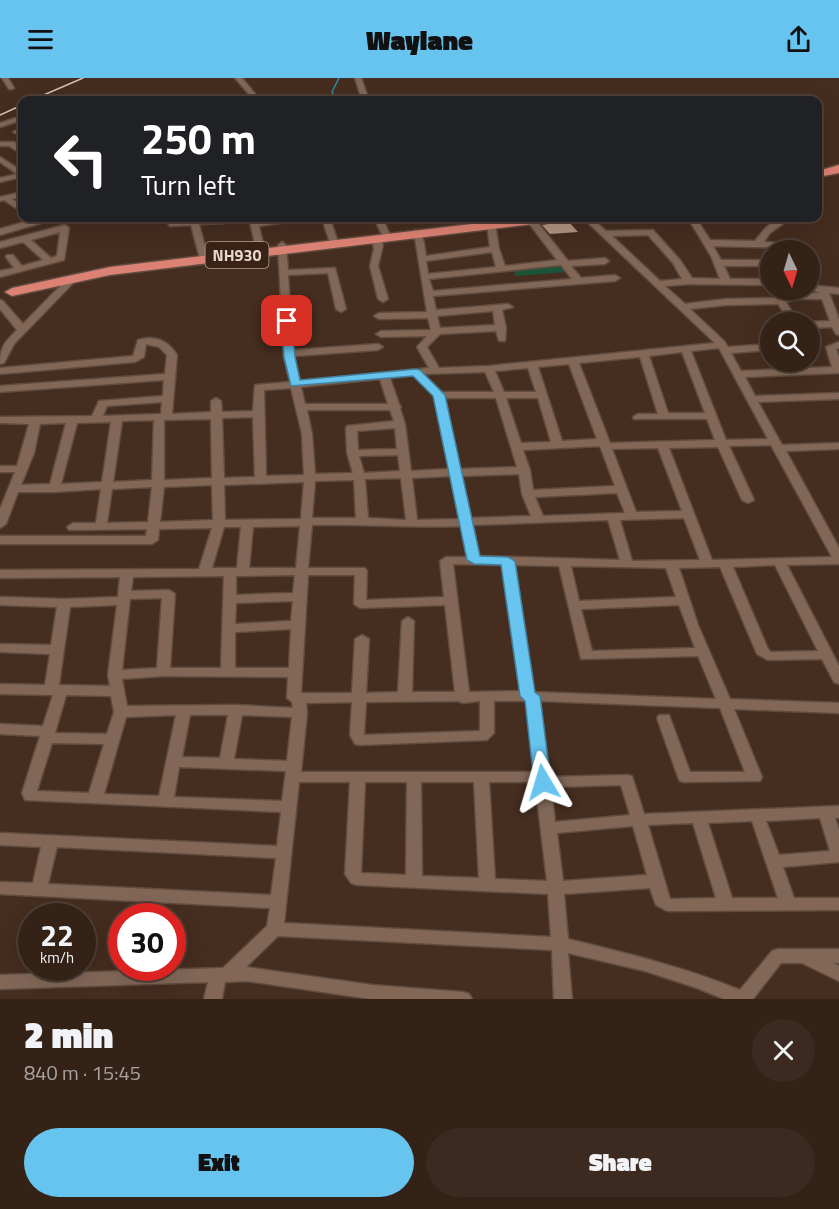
<!DOCTYPE html>
<html lang="en">
<head>
<meta charset="utf-8">
<style>
	body { margin:0; font-family:"Titillium Web",sans-serif; background:#3c2a20; color:#f1f3f6; height:100vh; display:flex; flex-direction:column; font-size:22px; white-space:nowrap }
	* { box-sizing:border-box; margin:0 }
	p { font-size:20px; color:#a9a4a1 }
	.icon { flex:none; width:33px; height:33px; fill:none; stroke:currentColor; stroke-width:2; stroke-linecap:round; stroke-linejoin:round }
	.map { position:relative; height:921px; overflow:hidden }
	.side { display:flex; flex-direction:column; background:#342217; flex:1 }
	.side>* { flex:none }
	.top-card { position:absolute; left:18px; top:18px; width:804px; height:126px; border-radius:12px; box-shadow:0 6px 24px #0002,0 0 0 2px #4e3f36; background:#202124; color:#fff; overflow:hidden }
	.needle { width:39px; rotate:175deg }
	.tools { position:absolute; left:760px; top:162px; display:grid; gap:12px }
	.tools a { display:grid; place-items:center; width:60px; height:60px; border-radius:50%; background:#342217; box-shadow:0 6px 24px #0002,0 0 0 2px #4e3f36; font-size:30px }
	.speed { position:absolute; left:18px; top:825px; display:flex; gap:12px; font-size:30px; font-weight:700; text-align:center }
	.speed>* { display:grid; place-content:center; width:78px; height:78px; border-radius:50%; background:#342217; box-shadow:0 6px 24px #0002,0 0 0 2px #4e3f36; line-height:1 }
	.speed small { font-size:15px; font-weight:400 }
	.speed .limit { border:9px solid #d22; background:#fff; color:#111 }
	.pin { position:absolute; display:grid; place-items:center; width:51px; height:51px; color:#fff; margin:-26px; border-radius:12px; box-shadow:0 3px 9px #0006 }
	.me { position:absolute; width:66px; margin:-33px; rotate:353deg; stroke-linejoin:round; filter:drop-shadow(0 0 4px #0008) }
	.turn { display:flex; align-items:center; gap:21px; height:126px; padding:0 24px; font-size:27px }
	.turn .icon { width:78px; height:78px; stroke-width:2.5 }
	.turn b { display:block; font-size:42px; line-height:51px }
	.round { display:grid; place-items:center; flex:none; width:63px; height:63px; border-radius:32px; background:#3c2a20 }
	.head { display:flex; align-items:center; justify-content:space-between; height:102px; padding:0 24px }
	h1 { font-size:36px; font-weight:800; line-height:45px }
	.button { display:flex; gap:12px; margin-top:auto; padding:12px 24px }
	.button a { flex:1; height:69px; border-radius:36px; background:#66c4ef; color:#111; font-size:24px; font-weight:800; line-height:69px; text-align:center }
	.button a+a { background:#3c2a20; color:#f1f3f6 }
	header { display:flex; justify-content:space-between; align-items:center; height:78px; padding:0 24px; background:#66c4ef; color:#111; font-size:27px; font-weight:800 }
	.map>svg:first-child { display:block }
	.green { fill:#1c543a }
	.lines { fill:none; stroke-linecap:round; stroke-linejoin:round }
	.stream { stroke:#2e8e9f; stroke-width:1.5 }
	.building { fill:#af9281 }
	.minor-casing { stroke:#604c3f; stroke-width:3 }
	.highway-casing { stroke:#604c3f; stroke-width:3 }
	.minor { fill:#826757; fill-rule:evenodd }
	.highway { fill:#dc8274; fill-rule:evenodd }
	.rail { stroke:#d3c2b8; stroke-width:1.5 }
	.route { fill:#66c4ef; stroke:#427f9b; stroke-width:1.5 }
	.labels { text-anchor:middle; dominant-baseline:central; stroke-width:6; stroke-linejoin:round; paint-order:stroke }
	.shield { fill:#3a2315; stroke:#b3a296; stroke-width:1.5 }
	.shield-label { font-size:16px; font-weight:bold; fill:#e7d8ce }
</style>
</head>
<body>
<header><svg class="icon" aria-label="menu" viewBox="0 0 24 24"><path d="M4 6h16M4 12h16M4 18h16"/></svg>Waylane<svg class="icon" aria-label="share" viewBox="0 0 24 24"><path d="M12 15V3M7 8l5-5 5 5M5 13v7h14v-7"/></svg></header>
<div class="map">
<svg width="839" height="921" viewBox="0 0 839 921">
	<rect width="100%" height="100%" fill="#452d1f"/>
	<polygon class="green" points="563,186 568,194 516,198 512,190"/>
	<g class="lines">
		<g class="stream">
			<polyline points="337,22 332,14 339,0"/>
			<polyline points="468,140 471,148"/>
		</g>
	</g>
	<polygon class="building" points="568,143 578,154 550,156 542,147"/>
	<g class="lines">
		<g class="minor-casing">
			<g id="minor">
				<polygon points="2,0 8,0 14,10 13,11 9,11"/>
				<polygon points="235,0 242,0 260,22 254,22"/>
				<polygon points="355,0 361,0 369,22 362,22"/>
				<polygon points="79,18 86,22 70,22"/>
				<polygon points="22,38 22,42 0,49 0,45"/>
				<polygon points="22,50 22,54 17,56 13,54"/>
				<polygon points="0,64 14,64 22,71 22,76 9,68 0,68"/>
				<polygon points="0,79 22,93 22,99 0,104 0,100 17,96 0,84"/>
				<polygon points="22,114 22,118 12,121 22,128 22,134 4,122 0,123 0,119"/>
				<polygon points="38,140 41,141 41,145 0,157 0,151"/>
				<polygon points="164,140 172,140 175,143 189,142 189,140 197,140 198,142 223,140 227,142 223,145 199,146 208,181 204,184 200,181 191,147 170,148"/>
				<polygon points="249,140 257,140 258,143 280,140 297,140 293,143 259,148 264,170 260,173 256,170"/>
				<polygon points="322,140 330,140 338,165 337,167 330,165"/>
				<polygon points="374,140 382,140 391,159 390,161 384,161"/>
				<polygon points="496,140 504,140 505,141 501,144"/>
				<path d="M528 140H534L568 183 605 180 609 183 605 186 571 188 581 200 615 197 620 200 615 203 433 218 436 232 508 226 513 229 502 232 506 250 505 263H499L496 253 440 256 427 269 439 290 489 288 715 265 583 140H591L606 153 653 152 680 182 692 200 720 201 711 178 688 140H696L710 162 755 163C762 154 771 141 784 141V145L770 155 764 164 802 166 805 172H797L795 170 713 168 721 182H771V188H724L730 201H771V207L689 206 665 208 685 226 726 221 780 220 796 215H820L810 211V203L819 208 839 210V216L829 215 839 241V257L836 256 832 249 810 250 808 244 830 243 822 221H797L786 224 798 244H790L778 226 726 227 690 231 724 263 728 269 771 266V272L731 275 741 293 832 289 826 269 839 264V270L836 271 839 279V295L745 299 755 318 839 315V321L758 324 782 367 839 365V371L786 373 839 470V486L787 487 839 588V606L834 604 822 581 768 582 757 576 720 489 679 490 698 547 730 621 839 625V635L734 631 762 699 760 703 685 704 680 703 678 699 657 640 659 637H669L690 694H745L720 630 540 623 549 699 627 697 632 698 644 736 839 728V740H835L839 752V784L783 789 794 820H839V832L667 833 656 827 650 810 564 816 568 861C626 875 684 889 740 912L772 873 778 871H839V885H833L839 888V903L802 885H781L753 921H724L697 910 645 893 568 875 572 921H554L552 872 278 858 246 889 372 907 463 914 469 916 472 921H371L247 903 225 904 222 921H204L208 904 0 911V897L223 890 267 848 270 830 0 816V804L33 805 41 769 0 767V755L277 768 281 734 25 722 22 715 40 658 0 656V646L43 648 53 617 0 616V606L45 607 50 576 0 574V566L51 567 57 529 0 527V519L64 521 118 519 120 499 0 500V492L199 491 212 450 159 451 158 462 152 466H0V458H146L147 451 69 452 67 449 73 445H96L101 411 54 414H18L6 446 0 450V431L15 394H0V388H17L29 346 0 345V339L92 338 99 323 163 318 164 302 0 314V308L165 296 167 277 159 269 146 266 144 279 135 284 0 296V290L133 278 138 262C154 257 168 262 177 277L172 336 211 334V323L216 320 221 323 222 334 253 333 255 307 290 304 284 279 278 167 282 164 286 167 288 192 335 190 346 231 341 234 336 231 328 195 288 197 293 272 378 266 383 269 378 272 294 278 300 303 429 290 417 269 427 258 381 259 376 256 381 253 431 252 428 240 379 241 374 238 379 235 427 234 415 160 412 155 416 152C425 157 424 169 426 178L490 169 487 146 491 143 495 146 499 171 505 188 557 182 528 144ZM648 157 673 185 682 201 660 203 612 158ZM492 174 496 189 428 196 426 183ZM561 187 572 201 433 213 429 201ZM493 233 495 247 440 250 437 238ZM719 270 768 361 726 362 691 273ZM682 274 705 335H668L649 278ZM640 279 658 336H638L633 339 634 341H707L715 362 610 365 579 285ZM569 286 597 361 562 363 538 289ZM528 290 536 314H504L495 293ZM485 294 494 314H442L423 296ZM413 297 434 318 449 391 411 393 405 346 400 331 401 329 399 326 390 300ZM380 301 388 326H305L301 309ZM291 310 302 356 304 397 266 398 264 312ZM445 320H496L517 389 460 391ZM506 320H538L551 364 521 365ZM162 324 161 336 103 338 107 328ZM307 332H390L394 343 347 348 346 350 347 375 353 395 315 396 312 356ZM253 339 255 399 224 400 222 340ZM211 341 212 400 164 402V342ZM154 342 152 402 113 404 122 343ZM111 344 102 404 61 406 77 345ZM66 345 50 406 21 407 34 375 40 346ZM395 350 397 371 358 372 357 353ZM771 367 832 479 712 482 669 370 718 369 742 422 748 425 754 422 729 368ZM600 368 615 408 533 412 530 392 523 372ZM658 370 682 433 636 434 612 371ZM398 377 400 393 364 395 359 378ZM519 396 522 416 531 438 471 440 462 398ZM451 398 459 441 417 442 412 400ZM401 400 406 442 368 440 365 401ZM354 402 356 440H312L315 403ZM304 404 301 441 225 442 224 407ZM212 407 213 442 160 444 164 409ZM152 409 148 444 107 445 112 411ZM617 415 625 435 543 438 535 419ZM684 440 700 482 632 483 620 442ZM608 442 620 482 479 478 473 447ZM312 447C362 446 411 450 461 448L467 479H446L440 483 444 519 366 522 367 493 365 490H308ZM300 448 296 490H249L253 449ZM224 449H241L237 490H212ZM453 486 502 487 520 613 469 614ZM515 487 559 488 581 581 698 578 716 621 534 614ZM775 487 818 573 771 574 768 571 733 489ZM571 488 666 490 676 519 579 523ZM295 497 293 515 236 517V498ZM308 497H355L354 526 360 530 445 527 455 614H412L414 543 408 539 402 543 398 614 366 615 369 561 362 557 355 561 352 615H301ZM224 498 221 590H170L175 516 169 512 131 513 133 499ZM162 520 157 590 122 592 130 521ZM293 523 291 543 235 546 236 525ZM117 527 108 597 110 608 59 607 70 529ZM679 527 695 570 592 573 581 531ZM291 551 289 590H235V554ZM163 598 288 599 287 620 292 624 293 630 236 627 127 628 122 601ZM66 617 111 618 114 634 107 656 55 655ZM458 623 463 625 480 623V653L364 657 366 624ZM494 623H526L534 694H301L307 635 306 625 352 624 350 657 355 666 360 667 487 662 494 655ZM176 637 159 718 104 716 126 639ZM190 637H228L220 680 182 679ZM242 637 292 639 287 683 234 681ZM52 665 104 666 89 715 37 713ZM179 689 286 693 282 723 174 719ZM299 704H350L345 796 351 805 357 807 548 816 551 859 284 845ZM365 704H407L406 797 361 795ZM421 704H474L479 800 422 798ZM489 704H535L547 803 495 801ZM621 707 630 737 555 744 551 709ZM820 740 830 773 779 777 766 743ZM752 743 778 820H732L708 745ZM693 745 716 820 670 821 648 747ZM633 748 647 797 563 803 557 755ZM57 769 276 780 271 817 48 806Z"/>
				<path d="M65 147 69 150 64 182 0 199V193L14 190 6 179 7 177H13L22 188 43 182 23 164 0 170V164ZM60 154 57 178 51 180 31 162Z"/>
				<polygon points="376,157 379,158 383,167 378,188 388,221 383,224 378,221 370,188 374,171 372,160"/>
				<path d="M73 197 76 198V202L14 266 4 285 0 286C0 269 5 264 17 252L0 231V222L3 223 23 246 70 198Z"/>
			</g>
		</g>
		<g class="highway-casing">
			<g id="highway">
				<polygon points="839,87 839,95 818,99 818,93"/>
				<polygon points="522,140 555,140 549,144 110,197 12,218 5,214 12,210 110,189"/>
			</g>
		</g>
		<use href="#minor" class="minor"/>
		<use href="#highway" class="highway"/>
		<g class="rail">
			<polyline points="32,22 83,0"/>
			<polyline points="0,37 22,27"/>
		</g>
	</g>
	<polygon class="route" points="287,240 292,243 295,279 300,302 416,291 420,292 445,317 480,478 508,479 515,483 535,614 540,618 551,704 549,709 537,709 534,704 525,623 520,618 501,487 474,486 467,482 433,318 413,298 291,308 284,279 281,243"/>
	<g class="labels">
		<rect class="shield" x="205.5" y="164" width="63" height="26" rx="4.5"/>
		<g class="shield-label">
			<text x="237" y="177">NH930</text>
		</g>
	</g>
</svg>
<div class="tools">
<a><svg class="needle" viewBox="-14 -14 28 28"><path d="M0-13l5 13h-10z" fill="#e53935"/><path d="M0 13l5-13h-10z" fill="#a9a4a1"/></svg></a>
<a><svg class="icon" aria-label="search" viewBox="0 0 24 24"><circle cx="10" cy="10" r="6"/><path d="M15 15l6 6"/></svg></a>
</div>
<div class="speed"><div>22<small>km/h</small></div><div class="limit">30</div></div>
<div class="pin" style="left:287px;top:243px;background:#d93025"><svg class="icon" aria-label="arrive" viewBox="0 0 24 24"><path d="M6 21V4h12l-3 4 3 4H6"/></svg></div>
<svg class="me" style="left:543px;top:704px" viewBox="-20 -20 40 40"><path d="M0-17L14 15 0 8-14 15z" fill="#66c4ef" stroke="#fff" stroke-width="4"/></svg>
<div class="top-card">
<div class="turn"><svg class="icon" aria-label="left" viewBox="0 0 24 24"><path d="M17 20v-9H6M10 6l-5 5 5 5"/></svg><div><b>250 m</b>Turn left</div></div>
</div>
</div>
<section class="side">
<div class="head"><div><h1>2 min</h1><p>840 m · 15:45</p></div><a class="round"><svg class="icon" aria-label="close" viewBox="0 0 24 24"><path d="M6 6l12 12M18 6L6 18"/></svg></a></div>
<div class="button"><a>Exit</a><a>Share</a></div>
</section>
</body>
</html>
